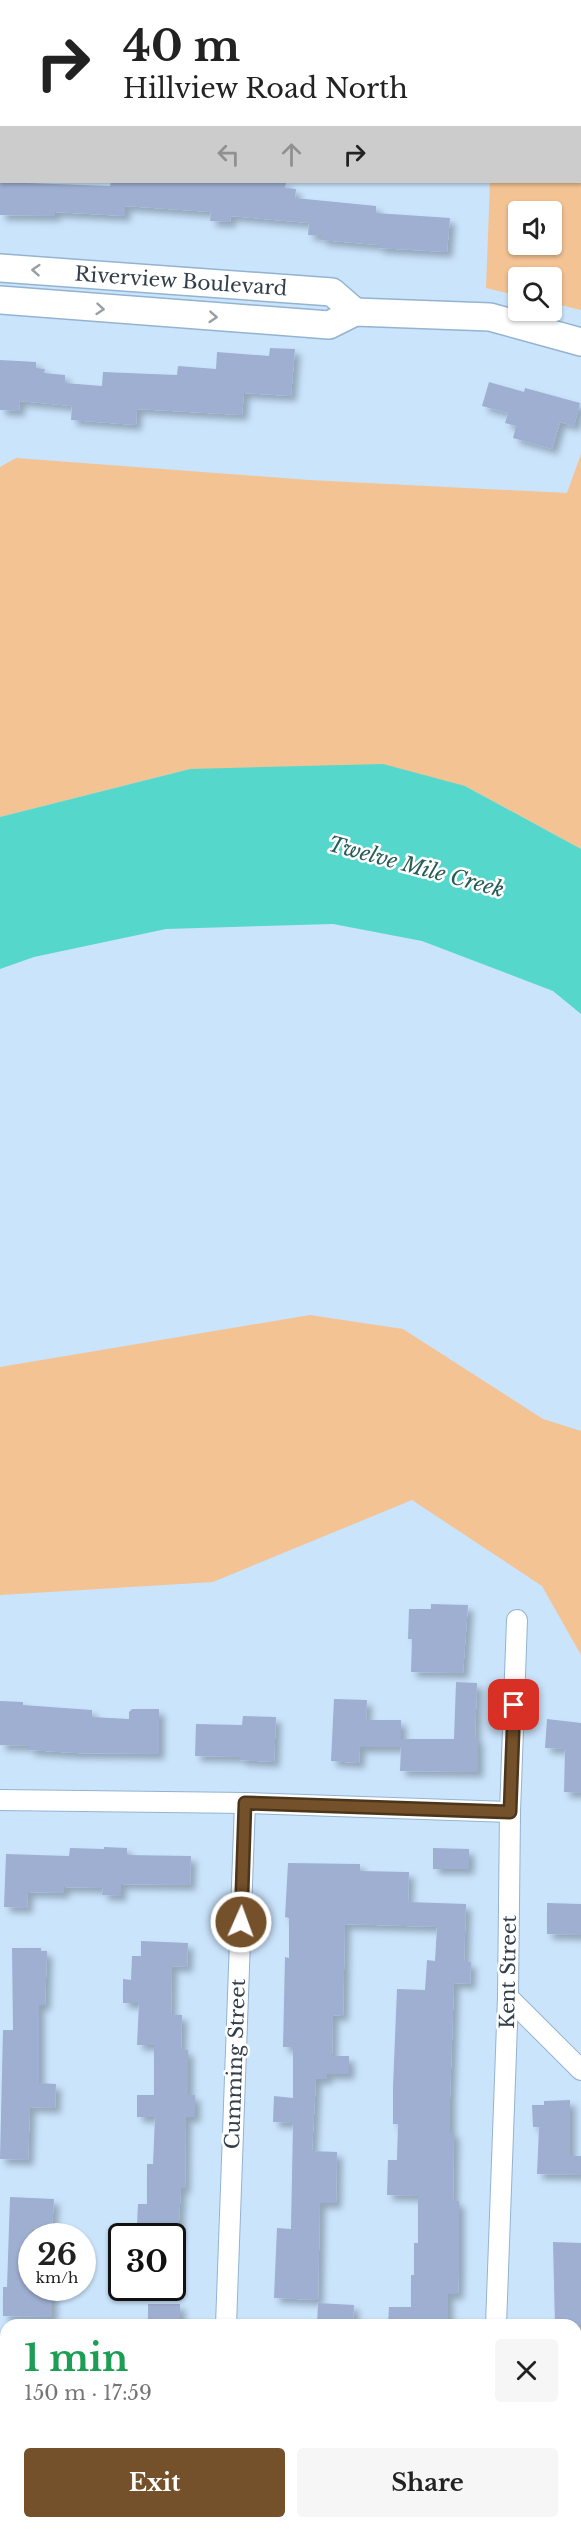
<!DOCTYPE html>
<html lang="en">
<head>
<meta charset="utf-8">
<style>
	body { margin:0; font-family:"Libre Baskerville",serif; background:#f6f6f6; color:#222; height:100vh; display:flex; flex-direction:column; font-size:22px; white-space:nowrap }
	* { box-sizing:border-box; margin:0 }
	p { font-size:20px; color:#767676 }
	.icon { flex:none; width:33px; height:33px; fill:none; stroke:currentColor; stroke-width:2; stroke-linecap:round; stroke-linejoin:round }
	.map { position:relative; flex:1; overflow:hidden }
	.side { position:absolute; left:0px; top:2319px; width:582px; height:210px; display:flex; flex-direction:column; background:#fff; border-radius:18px 18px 0 0; box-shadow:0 2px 4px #0004 }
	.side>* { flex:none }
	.top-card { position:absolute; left:0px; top:0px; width:582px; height:183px; box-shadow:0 2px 4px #0004; background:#fff; color:#222; overflow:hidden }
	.tools { position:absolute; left:508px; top:201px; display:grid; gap:12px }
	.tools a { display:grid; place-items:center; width:54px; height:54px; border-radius:6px; background:#fff; box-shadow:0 2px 4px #0004; font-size:30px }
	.speed { position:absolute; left:18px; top:2223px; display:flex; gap:12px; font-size:30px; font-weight:700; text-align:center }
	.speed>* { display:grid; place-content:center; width:78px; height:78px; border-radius:50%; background:#fff; box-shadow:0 2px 4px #0004; line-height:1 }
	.speed small { font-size:15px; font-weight:400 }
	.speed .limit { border:3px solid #111; border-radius:9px; background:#fff; color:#111 }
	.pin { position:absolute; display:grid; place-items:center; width:51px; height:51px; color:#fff; margin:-26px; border-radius:12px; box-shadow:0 3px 9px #0006 }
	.me { position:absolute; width:66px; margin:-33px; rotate:2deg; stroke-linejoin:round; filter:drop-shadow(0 0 4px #0008) }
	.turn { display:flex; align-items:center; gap:21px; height:126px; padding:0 24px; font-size:27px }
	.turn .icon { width:78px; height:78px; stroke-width:2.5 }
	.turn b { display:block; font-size:42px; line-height:51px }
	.lanes { display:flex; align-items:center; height:57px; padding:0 24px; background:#0003; justify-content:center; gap:30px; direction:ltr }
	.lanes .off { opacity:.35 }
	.round { display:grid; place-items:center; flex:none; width:63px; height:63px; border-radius:6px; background:#f6f6f6 }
	.summary { display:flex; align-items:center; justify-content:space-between; height:102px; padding:0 24px }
	h1 { font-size:36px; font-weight:700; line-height:45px; color:#1e9e55 }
	.action { display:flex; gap:12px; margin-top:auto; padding:12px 24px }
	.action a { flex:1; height:69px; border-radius:6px; background:#74512a; color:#fff; font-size:24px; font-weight:700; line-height:69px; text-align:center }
	.action a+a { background:#f6f6f6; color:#222 }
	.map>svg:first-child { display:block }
	.green { fill:#f3c394; fill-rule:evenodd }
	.water { fill:#55d8cb }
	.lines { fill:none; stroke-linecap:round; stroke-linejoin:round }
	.stream { stroke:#55d8cb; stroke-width:7 }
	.building { fill:#9fafd2; filter:url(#shadow) }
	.street-casing { stroke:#94b3d0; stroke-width:22 }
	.secondary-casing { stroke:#94b3d0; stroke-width:30 }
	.street { stroke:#fff; stroke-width:20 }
	.secondary { stroke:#fff; stroke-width:27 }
	.oneway { stroke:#989fa5 }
	.route-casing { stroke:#4b351b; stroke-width:15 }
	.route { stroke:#74512a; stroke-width:10 }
	.labels { text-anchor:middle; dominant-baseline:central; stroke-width:5; stroke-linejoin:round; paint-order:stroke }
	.street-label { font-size:20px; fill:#323f4b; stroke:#fff }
	.water-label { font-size:21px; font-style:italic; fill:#265d57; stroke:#fff }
</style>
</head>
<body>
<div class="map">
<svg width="581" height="2529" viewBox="0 0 581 2529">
	<defs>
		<filter id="shadow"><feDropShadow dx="5.5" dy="5.5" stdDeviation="3" flood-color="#0004"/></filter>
	</defs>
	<rect width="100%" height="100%" fill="#cae4fc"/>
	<g class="green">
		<path d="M0 0H581V310L552 303V278H519V296L486 288 490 182H580V2H2L1 133ZM519 212H552V244H519Z"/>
		<polygon points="581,454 581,849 465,786 190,769 0,817 0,467 16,458 309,480 567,493"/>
		<polygon points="310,1315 403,1329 543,1419 581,1431 581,1655 542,1586 412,1500 213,1582 0,1595 0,1367"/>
	</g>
	<polygon class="water" points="383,764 465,786 581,849 581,1014 553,991 422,941 333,924 166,929 34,957 0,969 0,817 190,769"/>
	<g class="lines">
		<g class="stream">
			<polyline points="360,0 363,2"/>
			<polyline points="108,2 112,0"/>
			<polyline points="0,10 2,10"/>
			<polyline points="580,175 581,175"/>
		</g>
	</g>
	<g class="building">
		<polygon points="0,182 110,186 111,182 286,182 285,188 296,189 295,198 376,206 376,213 450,218 447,252 378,248 378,245 321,240 321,236 308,235 309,223 231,216 230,222 210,221 211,212 125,206 125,216 55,212 55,216 0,215"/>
		<polygon points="270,348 295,349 291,396 244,393 242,415 137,409 136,425 71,420 72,406 20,401 19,411 0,410 0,360 36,362 36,368 45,369 44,373 65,375 65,383 102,386 103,372 177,375 178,366 216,369 217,352 269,356"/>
		<polygon points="489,382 524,392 525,388 580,403 574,426 560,422 552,449 513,438 516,426 505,423 508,413 482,406"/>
		<polygon points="431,1604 468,1605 463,1673 411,1672 412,1639 408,1639 409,1609 431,1609"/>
		<polygon points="456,1682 477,1683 475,1738 478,1738 478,1772 400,1771 401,1747 360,1747 359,1763 331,1761 334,1699 367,1700 366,1720 401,1720 401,1739 454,1739"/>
		<polygon points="0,1701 23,1702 23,1705 92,1710 92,1717 129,1719 129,1712 132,1709 159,1709 159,1754 76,1753 29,1750 29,1746 0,1745"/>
		<polygon points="243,1716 276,1717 274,1762 240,1760 240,1757 195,1756 196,1724 242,1725"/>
		<polygon points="547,1719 581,1723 581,1793 564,1792 565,1749 545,1748"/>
		<polygon points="104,1847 127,1848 127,1855 191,1856 190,1885 121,1884 121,1896 102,1895 103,1888 64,1887 64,1893 28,1892 27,1908 4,1907 6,1854 69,1856 70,1848 104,1849"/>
		<polygon points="433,1848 469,1849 469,1869 433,1869"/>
		<polygon points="288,1863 360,1864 360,1871 409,1872 408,1902 466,1904 464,1962 471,1962 470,1984 454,1983 450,2098 450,2132 454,2132 453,2201 459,2201 459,2269 458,2294 448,2294 448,2325 388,2325 389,2307 411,2307 411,2275 414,2275 414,2243 418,2243 418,2196 387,2195 388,2160 397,2160 398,2124 393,2124 393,2087 397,1989 425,1990 427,1960 435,1961 437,1927 345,1924 343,2016 333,2015 332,2056 349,2056 349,2074 327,2074 327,2079 316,2079 312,2151 337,2152 336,2203 320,2203 318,2300 274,2298 277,2228 291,2229 293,2123 273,2122 274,2096 293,2098 293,2047 283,2047 285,1957 289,1958 289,1918 285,1917"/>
		<polygon points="547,1903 581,1904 581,1935 547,1934"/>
		<polygon points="141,1941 188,1943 187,1967 172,1966 171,2014 182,2015 181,2050 188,2050 188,2095 195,2095 195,2117 186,2117 185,2188 181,2188 178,2236 145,2236 145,2225 137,2225 138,2204 147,2204 147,2164 153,2164 155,2117 137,2117 137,2095 154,2095 154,2045 137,2045 139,2003 123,2003 123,1979 131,1980 132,1956 141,1956"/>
		<polygon points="12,1948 41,1948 41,1951 47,1951 45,2005 39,2005 39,2083 56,2084 55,2108 30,2107 28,2160 0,2159 3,2030 13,2030"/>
		<polygon points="570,2100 570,2156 581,2156 581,2175 537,2174 539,2127 533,2127 532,2105 544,2105 544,2101"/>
		<polygon points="10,2197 54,2199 52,2229 32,2228 32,2288 52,2288 52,2317 3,2316 3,2287 7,2287"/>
		<polygon points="553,2242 581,2243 581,2325 555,2325"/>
		<polygon points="318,2303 354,2305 353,2325 317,2325"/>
		<rect x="148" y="2304" width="32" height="21"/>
	</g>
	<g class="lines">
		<g class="street-casing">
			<g id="street">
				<polyline points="0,1800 245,1803 510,1812"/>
				<polyline points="508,1997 581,2070"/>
				<polyline points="226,2325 245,1803"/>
				<polyline points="496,2325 508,1997 510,1812 517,1620"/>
				<polyline points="219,2529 219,2523"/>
				<polyline points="489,2529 489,2523"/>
			</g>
		</g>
		<g class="secondary-casing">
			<g id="secondary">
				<polyline points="0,268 332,292 355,312"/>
				<polyline points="0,300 329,325 355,312 490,317 581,342"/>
			</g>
		</g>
		<use href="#street" class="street"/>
		<use href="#secondary" class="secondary"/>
	</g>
	<defs><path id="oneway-chevron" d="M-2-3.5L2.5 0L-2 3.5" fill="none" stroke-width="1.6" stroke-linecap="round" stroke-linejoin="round" transform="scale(1.5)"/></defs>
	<g class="oneway">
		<use href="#oneway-chevron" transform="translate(36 270) rotate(-176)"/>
		<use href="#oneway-chevron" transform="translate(100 309) rotate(5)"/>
		<use href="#oneway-chevron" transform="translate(213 317) rotate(4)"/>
	</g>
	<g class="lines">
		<g class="route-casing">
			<polyline id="route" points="241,1922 245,1803 510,1812 514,1705"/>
		</g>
		<use href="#route" class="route"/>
	</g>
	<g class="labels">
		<g class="street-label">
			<text transform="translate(181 281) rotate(4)">Riverview Boulevard</text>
			<text transform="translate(508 1972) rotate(-89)">Kent Street</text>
			<text transform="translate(235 2064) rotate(-88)">Cumming Street</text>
		</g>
		<g class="water-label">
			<text transform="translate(416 867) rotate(15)">Twelve Mile Creek</text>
		</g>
	</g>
</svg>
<div class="tools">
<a><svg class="icon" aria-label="sound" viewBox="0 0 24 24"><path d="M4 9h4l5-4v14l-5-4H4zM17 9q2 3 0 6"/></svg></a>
<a><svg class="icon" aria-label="search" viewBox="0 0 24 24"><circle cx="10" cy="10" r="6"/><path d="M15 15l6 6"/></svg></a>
</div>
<div class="speed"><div>26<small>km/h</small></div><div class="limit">30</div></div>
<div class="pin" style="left:514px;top:1705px;background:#d93025"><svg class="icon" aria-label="arrive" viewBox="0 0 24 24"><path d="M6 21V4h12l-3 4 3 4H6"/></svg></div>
<svg class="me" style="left:241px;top:1922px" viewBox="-20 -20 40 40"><circle r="17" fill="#74512a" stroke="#fff" stroke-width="3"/><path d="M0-11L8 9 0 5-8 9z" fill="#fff"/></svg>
<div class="top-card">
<div class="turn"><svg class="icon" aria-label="right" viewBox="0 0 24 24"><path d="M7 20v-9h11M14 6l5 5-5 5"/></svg><div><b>40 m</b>Hillview Road North</div></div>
<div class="lanes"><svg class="icon off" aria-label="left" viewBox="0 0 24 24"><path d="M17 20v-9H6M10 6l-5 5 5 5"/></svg><svg class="icon off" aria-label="ahead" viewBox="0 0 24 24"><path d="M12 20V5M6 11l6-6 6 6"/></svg><svg class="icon" aria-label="right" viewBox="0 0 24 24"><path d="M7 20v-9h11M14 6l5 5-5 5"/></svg></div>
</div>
<section class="side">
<div class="summary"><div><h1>1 min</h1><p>150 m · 17:59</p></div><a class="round"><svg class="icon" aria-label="close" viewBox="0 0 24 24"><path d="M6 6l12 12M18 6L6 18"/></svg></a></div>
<div class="action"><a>Exit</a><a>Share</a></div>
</section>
</div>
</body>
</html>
